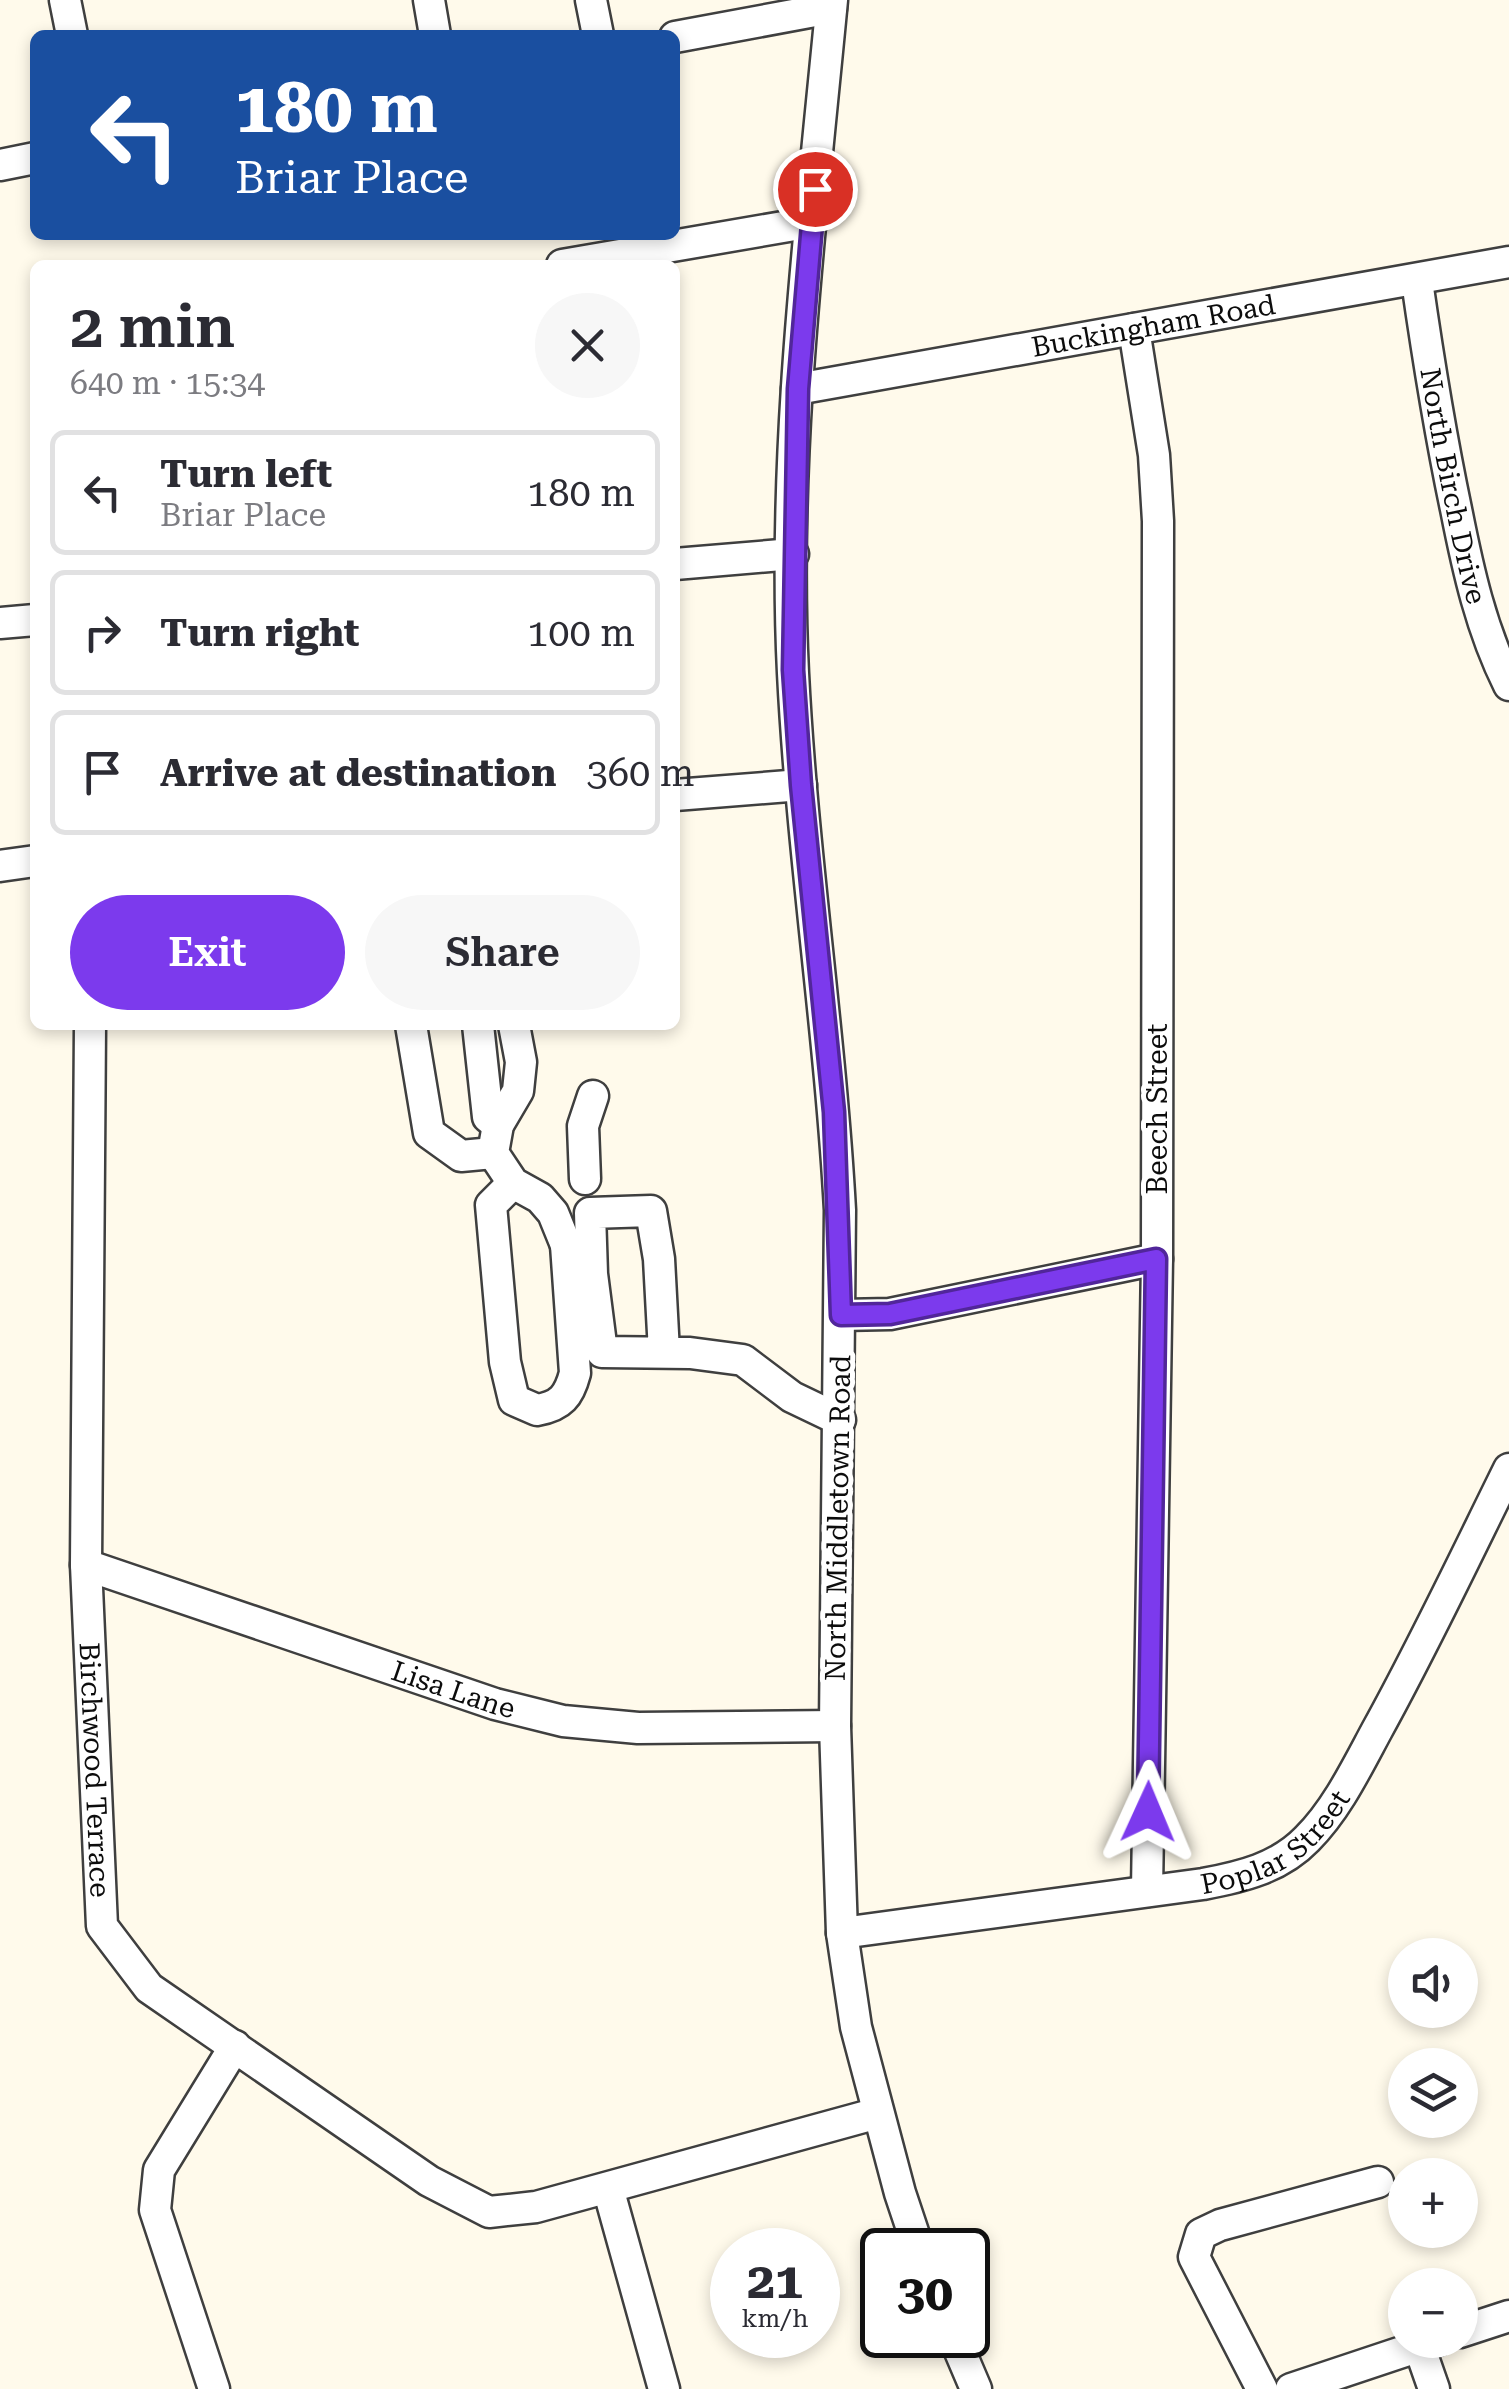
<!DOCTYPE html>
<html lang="en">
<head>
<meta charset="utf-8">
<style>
	body { margin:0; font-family:"Roboto Serif",serif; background:#f7f7f7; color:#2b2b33; height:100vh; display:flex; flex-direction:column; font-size:38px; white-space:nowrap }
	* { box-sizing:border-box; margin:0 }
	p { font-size:32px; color:#7c7c81 }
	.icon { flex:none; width:55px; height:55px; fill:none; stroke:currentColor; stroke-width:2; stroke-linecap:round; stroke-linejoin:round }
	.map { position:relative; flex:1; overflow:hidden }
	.sheet { position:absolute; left:30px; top:260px; width:650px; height:770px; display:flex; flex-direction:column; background:#fff; border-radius:15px; box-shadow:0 5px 15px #0003 }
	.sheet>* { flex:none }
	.banner { position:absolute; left:30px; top:30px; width:650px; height:210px; border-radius:15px; box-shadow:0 5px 15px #0003; background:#1a4fa0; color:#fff; overflow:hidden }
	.buttons { position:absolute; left:1388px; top:1938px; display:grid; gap:20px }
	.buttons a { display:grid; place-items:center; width:90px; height:90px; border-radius:50%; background:#fff; box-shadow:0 5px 15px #0003; font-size:50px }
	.speed { position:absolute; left:710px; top:2228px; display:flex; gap:20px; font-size:50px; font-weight:700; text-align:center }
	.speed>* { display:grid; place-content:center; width:130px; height:130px; border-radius:50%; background:#fff; box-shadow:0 5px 15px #0003; line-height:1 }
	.speed small { font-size:25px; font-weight:400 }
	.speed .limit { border:5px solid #111; border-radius:15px; background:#fff; color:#111 }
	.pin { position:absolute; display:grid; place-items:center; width:85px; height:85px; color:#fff; margin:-42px; border:5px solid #fff; border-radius:50%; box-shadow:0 2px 10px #0007 }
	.me { position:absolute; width:110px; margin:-55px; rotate:1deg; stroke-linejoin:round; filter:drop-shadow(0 0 8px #0008) }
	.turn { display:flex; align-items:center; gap:35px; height:210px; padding:0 40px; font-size:45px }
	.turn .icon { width:130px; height:130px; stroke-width:2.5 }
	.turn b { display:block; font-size:70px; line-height:85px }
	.round { display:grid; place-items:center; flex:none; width:105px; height:105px; border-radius:52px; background:#f7f7f7 }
	.head { display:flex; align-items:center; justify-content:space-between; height:170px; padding:0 40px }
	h1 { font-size:60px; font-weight:600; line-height:75px }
	.button { display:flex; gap:20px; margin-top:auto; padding:20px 40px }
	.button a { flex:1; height:115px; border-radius:60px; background:#7c3aed; color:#fff; font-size:40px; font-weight:600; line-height:115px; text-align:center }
	.button a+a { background:#f7f7f7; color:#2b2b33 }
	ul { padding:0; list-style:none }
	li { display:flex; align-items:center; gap:30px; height:125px; margin:0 20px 15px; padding:0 20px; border:5px solid #e1e1e2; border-radius:15px }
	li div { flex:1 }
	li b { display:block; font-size:38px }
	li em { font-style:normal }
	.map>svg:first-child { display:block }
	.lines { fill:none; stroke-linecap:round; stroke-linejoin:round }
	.minor-casing { stroke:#3f3f3f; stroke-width:35 }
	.minor { stroke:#fff; stroke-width:30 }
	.route-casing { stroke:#51269a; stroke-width:25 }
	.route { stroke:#7c3aed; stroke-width:18 }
	.labels { text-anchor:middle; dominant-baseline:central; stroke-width:10; stroke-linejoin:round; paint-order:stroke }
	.street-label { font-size:28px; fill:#0c0c0c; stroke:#fff }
</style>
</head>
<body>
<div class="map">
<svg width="1509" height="2389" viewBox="0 0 1509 2389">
	<rect width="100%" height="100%" fill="#fffaeb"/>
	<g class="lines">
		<g class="minor-casing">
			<g id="minor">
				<polyline points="65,0 72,35"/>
				<polyline points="429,0 435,35"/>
				<polyline points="591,0 598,35"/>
				<path d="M832 0C811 221 782 451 793 673 802 853 830 1030 840 1210L835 1726 842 1933 856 2027 900 2193 919 2250"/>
				<polyline points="675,37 831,8"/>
				<polyline points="0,165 35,158"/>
				<polyline points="562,265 812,222"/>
				<path id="s1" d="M1417 281C1428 358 1440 433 1456 509 1468 570 1481 629 1509 685"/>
				<polyline points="1134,329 1154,455 1158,521 1157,1259 1147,1891"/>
				<path id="s2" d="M797 389 1509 262"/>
				<polyline points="675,564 793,554"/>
				<polyline points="0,623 35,620"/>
				<polyline points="675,795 801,785"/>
				<polyline points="0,866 35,861"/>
				<path id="s3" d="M90 1025 86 1565 102 1926 149 1988 429 2181 489 2212 536 2207 878 2113"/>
				<polyline points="411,1025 429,1133 461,1156 493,1153"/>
				<polyline points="478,1025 488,1117 498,1125"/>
				<polyline points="514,1025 521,1062 518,1091 498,1125 493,1153 513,1183 540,1198 553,1213 566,1245 580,1261"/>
				<polyline points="585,1179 583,1126 593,1096"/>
				<path d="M513 1183 491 1205 505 1362 514 1400 537 1410C561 1406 569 1396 575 1373L566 1245"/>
				<polyline points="841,1315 890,1314 1157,1259"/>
				<polyline points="664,1352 659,1259 651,1211 590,1213 592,1274 602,1352 690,1353 743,1360 792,1397 840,1420"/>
				<path id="s4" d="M86 1565 495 1704 563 1721 638 1728 835 1726"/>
				<path id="s5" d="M842 1933 1203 1884C1241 1877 1279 1868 1307 1839 1337 1809 1357 1767 1377 1730 1424 1645 1466 1556 1509 1469"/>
				<polyline points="608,2188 664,2389"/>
				<polyline points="1460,2332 1509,2316"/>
				<polyline points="953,2335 976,2389"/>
				<polyline points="1419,2346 1434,2389"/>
				<polyline points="214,2389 155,2210 159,2170 235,2046"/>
				<polyline points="1262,2389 1194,2257 1201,2234 1220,2225 1378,2182"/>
				<polyline points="1291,2389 1438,2340"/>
			</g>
		</g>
		<use href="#minor" class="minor"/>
	</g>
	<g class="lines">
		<g class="route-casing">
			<polyline id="route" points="815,189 798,389 793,670 801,785 834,1112 841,1315 890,1314 1156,1259 1148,1812"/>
		</g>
		<use href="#route" class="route"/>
	</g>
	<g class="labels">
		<g class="street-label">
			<text stroke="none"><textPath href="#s2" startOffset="362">Buckingham Road</textPath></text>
			<text stroke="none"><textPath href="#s1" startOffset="208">North Birch Drive</textPath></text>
			<text transform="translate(1157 1109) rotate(-90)">Beech Street</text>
			<text transform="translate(838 1518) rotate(-89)">North Middletown Road</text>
			<text stroke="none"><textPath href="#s4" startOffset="388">Lisa Lane</textPath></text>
			<text stroke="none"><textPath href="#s3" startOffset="745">Birchwood Terrace</textPath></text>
			<text stroke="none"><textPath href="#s5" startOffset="450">Poplar Street</textPath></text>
		</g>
	</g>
</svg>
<div class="buttons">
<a><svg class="icon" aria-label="sound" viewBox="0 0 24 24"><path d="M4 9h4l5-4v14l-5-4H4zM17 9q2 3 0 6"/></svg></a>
<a><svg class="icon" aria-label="layers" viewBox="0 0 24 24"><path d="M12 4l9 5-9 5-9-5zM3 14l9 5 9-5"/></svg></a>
<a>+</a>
<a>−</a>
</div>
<div class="speed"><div>21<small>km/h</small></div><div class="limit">30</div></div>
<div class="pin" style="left:815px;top:189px;background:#d93025"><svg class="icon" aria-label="arrive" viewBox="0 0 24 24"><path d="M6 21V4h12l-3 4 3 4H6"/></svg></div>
<svg class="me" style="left:1148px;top:1812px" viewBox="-20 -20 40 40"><path d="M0-17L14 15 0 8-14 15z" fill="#7c3aed" stroke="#fff" stroke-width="4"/></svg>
<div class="banner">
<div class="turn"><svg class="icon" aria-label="left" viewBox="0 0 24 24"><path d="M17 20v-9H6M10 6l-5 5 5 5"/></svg><div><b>180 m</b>Briar Place</div></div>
</div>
<section class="sheet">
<div class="head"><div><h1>2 min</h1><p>640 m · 15:34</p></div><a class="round"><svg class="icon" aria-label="close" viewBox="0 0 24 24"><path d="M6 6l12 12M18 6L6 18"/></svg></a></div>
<ul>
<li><svg class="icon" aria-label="left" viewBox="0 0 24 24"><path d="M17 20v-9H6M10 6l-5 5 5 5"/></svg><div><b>Turn left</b><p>Briar Place</p></div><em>180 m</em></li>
<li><svg class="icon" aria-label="right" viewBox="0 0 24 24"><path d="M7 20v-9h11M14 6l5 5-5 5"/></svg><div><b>Turn right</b></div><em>100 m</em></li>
<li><svg class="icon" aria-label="arrive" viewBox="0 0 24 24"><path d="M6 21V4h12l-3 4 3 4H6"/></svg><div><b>Arrive at destination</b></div><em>360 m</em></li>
</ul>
<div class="button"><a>Exit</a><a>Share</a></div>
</section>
</div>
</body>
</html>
